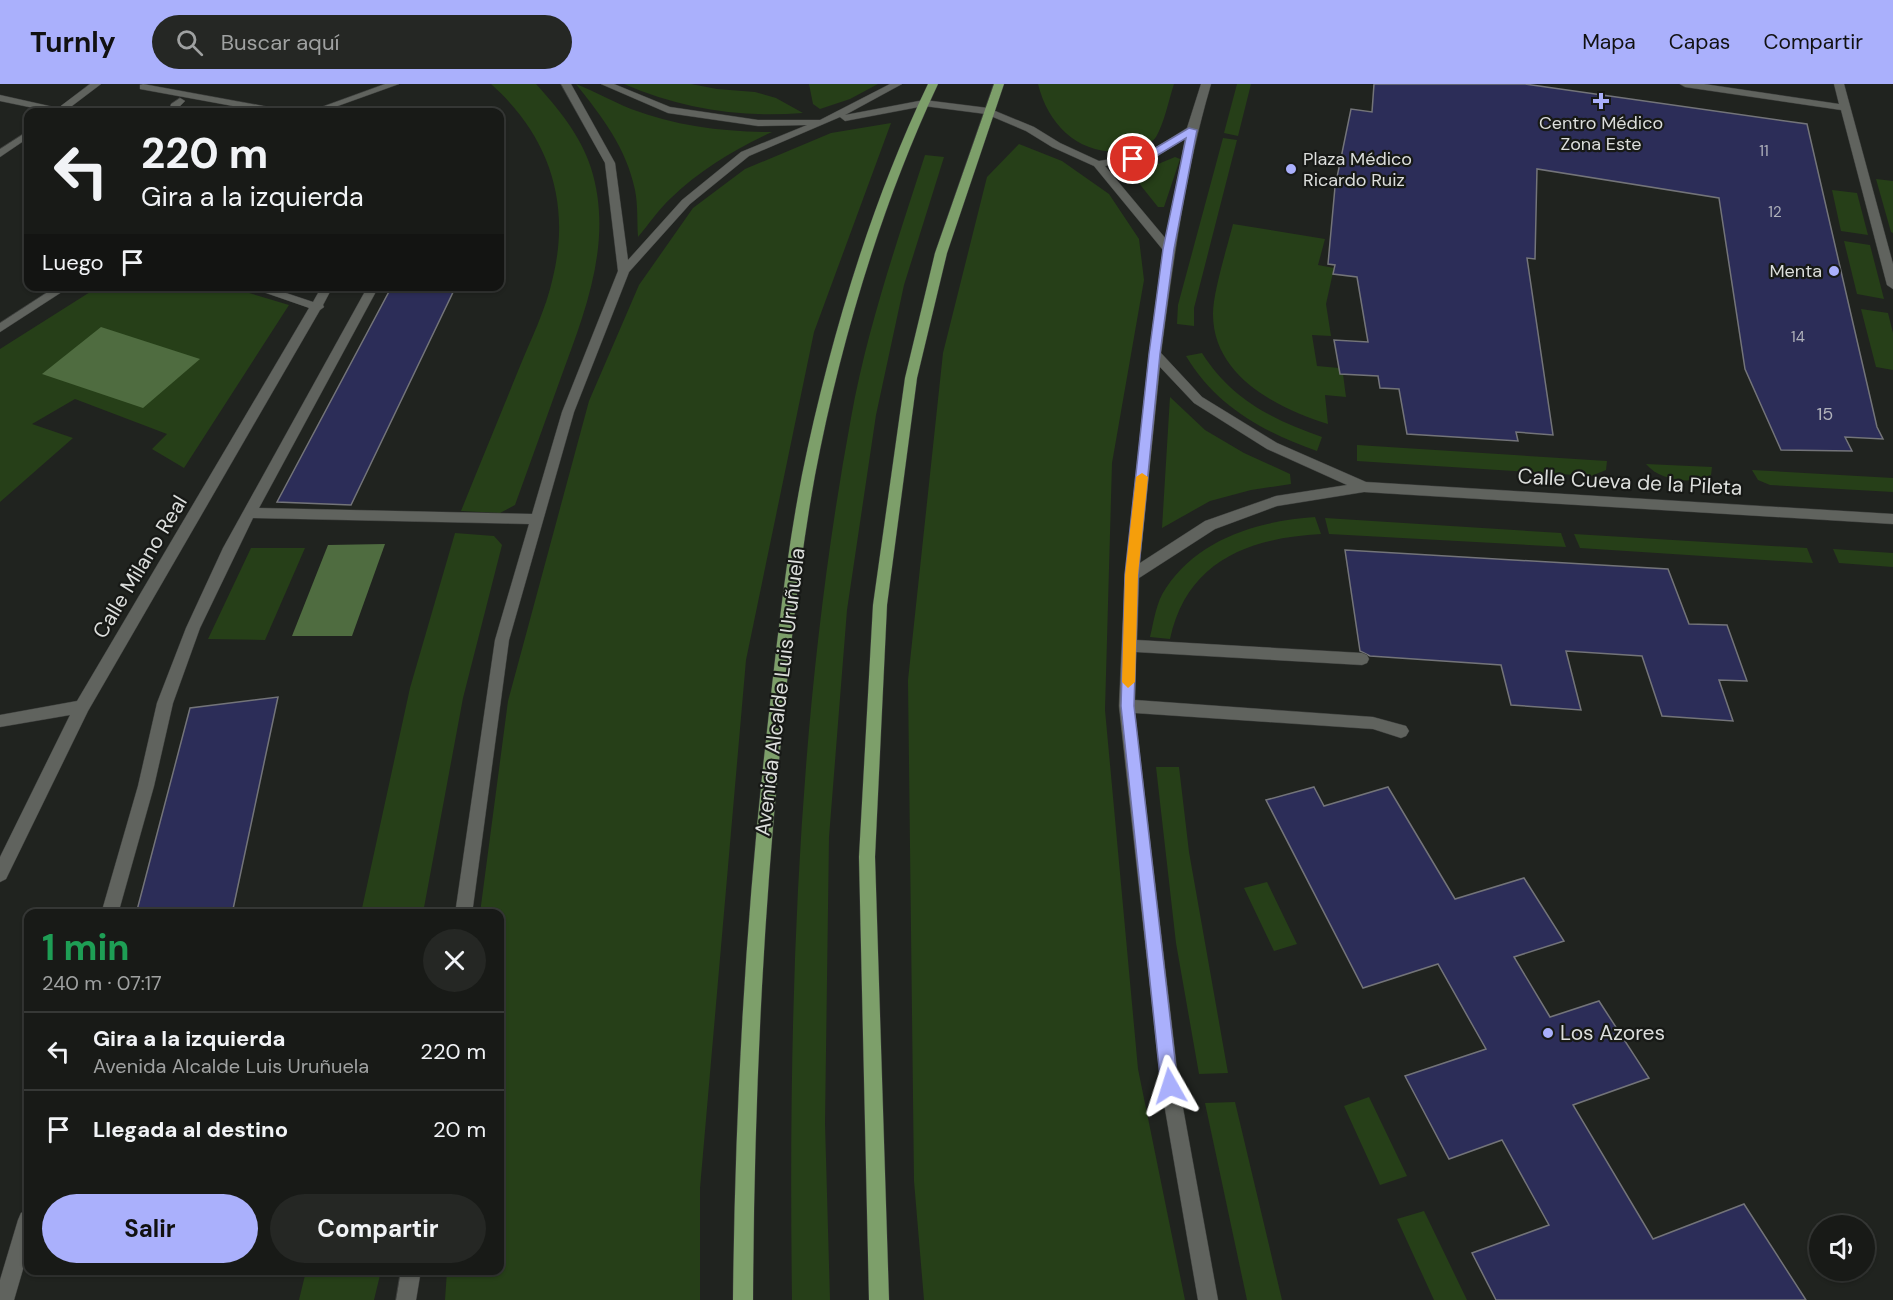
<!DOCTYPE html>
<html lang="es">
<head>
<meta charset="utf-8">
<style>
	body { margin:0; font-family:"DM Sans",sans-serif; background:#252724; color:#f1f3f6; height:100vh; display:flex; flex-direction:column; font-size:22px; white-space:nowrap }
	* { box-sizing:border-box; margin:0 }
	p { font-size:20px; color:#9fa1a1 }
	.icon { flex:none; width:33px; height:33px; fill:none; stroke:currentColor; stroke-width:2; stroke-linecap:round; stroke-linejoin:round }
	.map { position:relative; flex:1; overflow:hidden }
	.sheet { position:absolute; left:24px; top:825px; width:480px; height:366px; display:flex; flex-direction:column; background:#181a17; border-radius:12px; box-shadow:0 2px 4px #0004,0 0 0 2px #363836 }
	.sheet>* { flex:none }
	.hud { position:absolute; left:24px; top:24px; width:480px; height:183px; border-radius:12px; box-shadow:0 2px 4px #0004,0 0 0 2px #363836; background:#181a17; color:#f1f3f6; overflow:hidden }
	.buttons { position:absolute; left:1809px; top:1131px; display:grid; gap:12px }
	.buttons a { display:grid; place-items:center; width:66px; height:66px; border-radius:50%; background:#181a17; box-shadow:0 2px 4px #0004,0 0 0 2px #363836; font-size:30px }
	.pin { position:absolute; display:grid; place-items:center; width:51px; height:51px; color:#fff; margin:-26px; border:3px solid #fff; border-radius:50%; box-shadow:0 2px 6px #0007 }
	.me { position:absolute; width:66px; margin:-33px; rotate:354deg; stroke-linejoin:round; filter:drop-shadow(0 0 4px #0008) }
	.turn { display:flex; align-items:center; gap:21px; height:126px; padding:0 18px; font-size:27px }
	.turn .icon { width:78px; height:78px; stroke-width:2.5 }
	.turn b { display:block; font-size:42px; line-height:51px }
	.then { display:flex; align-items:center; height:57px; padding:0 18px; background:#0003; gap:12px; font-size:22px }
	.round { display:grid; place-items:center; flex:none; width:63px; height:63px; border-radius:32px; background:#252724 }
	.head { display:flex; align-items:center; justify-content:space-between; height:102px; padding:0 18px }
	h1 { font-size:36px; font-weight:700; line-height:45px; color:#1e9e55 }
	.button { display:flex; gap:12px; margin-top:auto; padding:12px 18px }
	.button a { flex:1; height:69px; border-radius:36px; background:#aab0fc; color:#111; font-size:24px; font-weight:700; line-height:69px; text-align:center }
	.button a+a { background:#252724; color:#f1f3f6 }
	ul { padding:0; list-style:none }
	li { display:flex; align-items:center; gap:18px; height:78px; padding:0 18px; border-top:2px solid #363836 }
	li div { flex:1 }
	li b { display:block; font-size:22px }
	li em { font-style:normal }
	header { display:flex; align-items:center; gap:36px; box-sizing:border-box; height:84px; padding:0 30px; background:#aab0fc; color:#111 }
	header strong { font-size:28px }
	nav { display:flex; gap:33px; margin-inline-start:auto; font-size:21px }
	.search { width:420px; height:54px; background:#252724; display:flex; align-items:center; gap:15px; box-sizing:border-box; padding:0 21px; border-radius:33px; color:#9fa1a1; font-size:22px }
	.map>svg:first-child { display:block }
	.green { fill:#263f18 }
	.water { fill:#4f6c40 }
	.building { fill:#2c2d58; stroke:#737479; stroke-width:1.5 }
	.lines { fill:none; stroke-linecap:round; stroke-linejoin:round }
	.minor-casing { stroke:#3c3e3c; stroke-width:1 }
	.major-casing { stroke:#3c3e3c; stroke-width:1 }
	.minor { fill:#60635e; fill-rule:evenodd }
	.major { fill:#7d9f6a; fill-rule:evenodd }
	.route { fill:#aab0fc; stroke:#6e72a4; stroke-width:1.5 }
	.slow { fill:#f59e0b }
	.poi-dot { fill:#aab0fc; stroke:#171916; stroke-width:2 }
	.labels { text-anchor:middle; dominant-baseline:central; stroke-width:4.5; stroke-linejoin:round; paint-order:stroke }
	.far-number-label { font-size:15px; fill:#b0b2bb }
	.far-poi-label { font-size:18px; fill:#dcdedc; stroke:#171916 }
	.number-label { font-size:18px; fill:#b0b2bb }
	.street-label { font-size:21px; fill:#dcdedc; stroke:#171916 }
	.poi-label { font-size:21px; fill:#dcdedc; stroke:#171916; text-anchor:start }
</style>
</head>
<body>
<header>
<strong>Turnly</strong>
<div class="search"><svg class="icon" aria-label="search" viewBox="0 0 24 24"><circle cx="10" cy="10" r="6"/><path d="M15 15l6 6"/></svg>Buscar aquí</div>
<nav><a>Mapa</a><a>Capas</a><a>Compartir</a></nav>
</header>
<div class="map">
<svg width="1893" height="1216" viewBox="0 0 1893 1216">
	<rect width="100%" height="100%" fill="#20231f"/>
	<g class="green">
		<path d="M491 0H536C558 24 581 52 591 84 614 157 585 228 560 296 545 338 530 379 515 421L500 429 461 427C480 380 499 334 518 287 530 257 546 226 553 193 571 118 549 52 491 0Z"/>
		<path d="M576 0C594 7 612 17 631 25 676 42 724 48 772 48 735 65 700 86 671 114 659 125 649 140 638 153 637 138 638 121 635 106 626 63 602 33 576 0Z"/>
		<path d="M624 0H691L717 5 755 8 776 14 803 29C740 34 682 25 624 0Z"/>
		<polygon points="809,0 878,0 850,15 820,25 813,20"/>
		<path d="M1038 0H1174C1169 15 1164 40 1156 53 1151 61 1137 65 1128 67 1082 73 1049 44 1038 0Z"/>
		<polygon points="1237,0 1251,0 1238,52 1224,49"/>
		<polygon points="891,39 814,248 746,576 700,1104 700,1216 445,1216 447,1187 500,1186 500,830 480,829 508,617 589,317 639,201 693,124 745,85 831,49"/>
		<polygon points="1223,54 1237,56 1194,224 1194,242 1177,240 1178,221"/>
		<polygon points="1019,60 1062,77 1109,110 1139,155 1144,196 1112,379 1105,626 1138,985 1185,1216 924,1216 914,1097 908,596 943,269 987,93"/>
		<path d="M925 71 944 73 904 201 876 331 847 526 829 753 825 1039 830 1216H792C788 921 797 625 851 334 867 245 897 158 925 71Z"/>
		<polygon points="1175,73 1180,75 1164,123 1158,123 1138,98 1124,88 1146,85"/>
		<polygon points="1876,95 1893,97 1893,149 1891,148"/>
		<polygon points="1832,106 1857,109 1868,151 1841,147"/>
		<path d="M1233 140 1325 155 1318 181 1334 184 1326 220 1331 252 1312 251 1317 282 1339 284 1340 289 1343 290 1346 313 1325 311 1328 340C1277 324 1213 292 1213 230 1213 208 1227 164 1233 140Z"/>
		<polygon points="1844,157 1870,161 1884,215 1857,210"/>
		<polygon points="98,203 229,203 289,221 184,384 152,365 167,350 75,315 32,340 73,354 0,418 0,265"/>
		<polygon points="1861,225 1888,229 1893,249 1893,286 1876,283"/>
		<path d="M1202 269C1231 315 1273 336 1322 353L1317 367C1263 348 1216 322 1186 272Z"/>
		<polygon points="1170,313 1205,346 1244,369 1290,390 1291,400 1251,406 1210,417 1162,444"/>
		<polygon points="1357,361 1607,377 1606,386 1591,392 1357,377"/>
		<path d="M1646 380 1712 383 1711 391C1692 401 1660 397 1646 380Z"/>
		<polygon points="1752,386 1893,394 1893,408 1770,401 1758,396"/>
		<path d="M1315 433 1321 450C1248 454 1187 477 1170 555L1150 553C1154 537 1156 518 1166 504 1199 454 1259 437 1315 433Z"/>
		<polygon points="1325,434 1561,449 1566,463 1329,450"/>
		<polygon points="455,449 494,452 502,461 463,614 423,829 361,829 410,604"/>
		<polygon points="1574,450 1807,464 1813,479 1580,464"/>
		<polygon points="251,464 305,464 265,556 208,555"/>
		<polygon points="1833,465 1893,469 1893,483 1839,479"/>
		<polygon points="1156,683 1179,683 1189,768 1228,989 1199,990 1176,859"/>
		<polygon points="1267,798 1297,860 1274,867 1244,804"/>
		<polygon points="1369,1013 1407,1092 1380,1101 1344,1022"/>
		<polygon points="1235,1018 1282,1216 1247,1216 1205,1019"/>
		<polygon points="1424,1127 1467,1216 1434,1216 1397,1135"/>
		<polygon points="306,1187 306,1186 381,1187 374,1216 299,1216"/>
	</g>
	<g class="water">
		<polygon points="101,243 200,275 143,324 42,290"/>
		<polygon points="385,460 352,552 292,552 328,461"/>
	</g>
	<g class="building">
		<polygon points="1374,0 1525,0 1807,40 1877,343 1883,355 1845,353 1852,367 1781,366 1745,285 1719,114 1537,85 1535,175 1527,174 1553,351 1516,348 1518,357 1407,350 1399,305 1380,304 1378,292 1340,290 1334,256 1368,258 1357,193 1333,190 1335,181 1328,180 1335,103 1351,25 1372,28"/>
		<polygon points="392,202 456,202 351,421 277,418"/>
		<polygon points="1345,466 1668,485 1689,540 1727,541 1747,597 1719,596 1733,637 1662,632 1642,572 1566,567 1581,626 1511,621 1501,581 1370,572 1360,567"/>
		<polygon points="278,613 232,830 136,830 190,624"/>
		<polygon points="1314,703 1324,722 1388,703 1455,815 1524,794 1564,857 1514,873 1550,933 1599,917 1649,994 1573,1021 1653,1155 1744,1120 1806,1216 1496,1216 1472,1169 1549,1141 1502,1056 1449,1075 1405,992 1486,965 1438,880 1363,904 1266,716"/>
	</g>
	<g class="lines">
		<g class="minor-casing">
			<g id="minor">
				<polygon points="90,0 101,0 64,28 53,28 0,17 0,11 58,24"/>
				<polygon points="143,0 269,23 276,28 266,28 140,5 140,1"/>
				<polygon points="385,0 399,0 321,28 308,28"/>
				<path d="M561 0H571L615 79 628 176 682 116 741 68 807 41 758 42 668 29 601 0H614L670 23 758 36H820L890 0H902L845 31 924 16 988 24 1034 43 1060 59 1099 77 1147 69 1187 44 1201 0H1211C1185 88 1173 179 1161 269L1202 313 1277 359 1366 398 1893 430V440L1364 408 1277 422 1215 445 1139 494 1137 556 1362 569 1367 571 1369 575 1367 579 1362 581 1136 568 1135 616 1373 633 1406 642 1409 647 1406 652 1401 654 1373 645 1135 629 1179 1002 1218 1216H1198L1161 1002 1119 622 1125 491 1149 270 1163 166 1094 82 1052 63 1026 47 986 30 924 22 845 37 840 33 749 72 690 120 629 188 574 328 509 556 472 830H455L495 556 529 440 253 434 200 544 173 619 154 702 118 830H101L138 702 157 619 186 544 223 464 368 202H379L259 424 532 430 562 328 618 187 605 79ZM1185 55 1166 155 1105 82 1154 74ZM1160 283 1194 319 1267 365 1347 401 1276 412 1205 437 1140 479Z"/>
				<polygon points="1680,0 1704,0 1839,20 1834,0 1844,0 1893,180 1893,205 1887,201 1841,26 1685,3"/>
				<polygon points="180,14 185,17 179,23 179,28 169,28 171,20"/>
				<polygon points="28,47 28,54 0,73 0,65"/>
				<polygon points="57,202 71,202 0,248 0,239"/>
				<polygon points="246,202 265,202 313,218 322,202 333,202 323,221 324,223 320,226 88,627 6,795 0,798 0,773 70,631 0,643 0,631 77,617 309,224"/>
				<polygon points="28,1126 28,1168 14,1216 0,1216 0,1196 18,1136 21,1129"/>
				<polygon points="401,1186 421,1186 416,1216 396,1216"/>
			</g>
		</g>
		<g class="major-casing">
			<g id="major">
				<path d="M928 0H938C881 121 840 260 815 391 799 479 790 568 781 657 762 843 754 1029 753 1216H733C735 1029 745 842 766 656 776 568 785 478 802 391 829 259 870 121 928 0Z"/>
				<polygon points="994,0 1004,0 947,169 917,294 887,521 875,773 889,1216 869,1216 859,773 873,521 905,294 935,169"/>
			</g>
		</g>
		<use href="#minor" class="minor"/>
		<use href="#major" class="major"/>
	</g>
	<polygon class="route" points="1189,44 1197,46 1174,165 1160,270 1138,491 1134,622 1178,1002 1176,1008 1170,1011 1164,1008 1161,1002 1121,622 1125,491 1149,270 1163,165 1186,54 1153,74 1133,77 1128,75 1147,69"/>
	<polygon class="slow" points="1142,389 1148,393 1138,491 1135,598 1128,604 1122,598 1125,491 1136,393"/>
	<g class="poi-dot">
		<path d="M1598 8h6v6h6v6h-6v6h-6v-6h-6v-6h6z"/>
		<circle cx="1291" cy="85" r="6"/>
		<circle cx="1834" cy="187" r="6"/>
		<circle cx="1548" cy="949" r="6"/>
	</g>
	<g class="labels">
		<g class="far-number-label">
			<text x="1764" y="67">11</text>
			<text x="1775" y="128">12</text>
			<text x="1798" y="253">14</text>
		</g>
		<g class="far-poi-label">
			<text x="1601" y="39">Centro Médico<tspan x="1601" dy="21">Zona Este</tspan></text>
			<text x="1303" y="75" text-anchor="start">Plaza Médico<tspan x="1303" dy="21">Ricardo Ruiz</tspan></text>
			<text x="1822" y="187" text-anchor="end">Menta</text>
		</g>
		<g class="number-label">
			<text x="1825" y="330">15</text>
		</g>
		<g class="street-label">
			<text transform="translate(1630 398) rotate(3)">Calle Cueva de la Pileta</text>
			<text transform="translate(140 483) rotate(-59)">Calle Milano Real</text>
			<text transform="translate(780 608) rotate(-83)">Avenida Alcalde Luis Uruñuela</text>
		</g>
		<g class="poi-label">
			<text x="1560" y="949">Los Azores</text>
		</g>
	</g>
</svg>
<div class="buttons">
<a><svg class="icon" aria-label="sound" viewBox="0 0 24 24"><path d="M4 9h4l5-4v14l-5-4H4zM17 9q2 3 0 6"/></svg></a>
</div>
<div class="pin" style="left:1133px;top:75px;background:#d93025"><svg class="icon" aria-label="arrive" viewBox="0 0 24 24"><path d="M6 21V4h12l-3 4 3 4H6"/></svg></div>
<svg class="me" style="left:1170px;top:1002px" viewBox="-20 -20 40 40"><path d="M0-17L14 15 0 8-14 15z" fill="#aab0fc" stroke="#fff" stroke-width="4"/></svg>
<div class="hud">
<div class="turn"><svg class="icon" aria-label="left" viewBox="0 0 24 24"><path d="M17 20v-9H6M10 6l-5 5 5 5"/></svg><div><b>220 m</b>Gira a la izquierda</div></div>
<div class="then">Luego<svg class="icon" aria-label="arrive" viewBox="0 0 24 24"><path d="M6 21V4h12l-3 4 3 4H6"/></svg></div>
</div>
<section class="sheet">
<div class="head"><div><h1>1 min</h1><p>240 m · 07:17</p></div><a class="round"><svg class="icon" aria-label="close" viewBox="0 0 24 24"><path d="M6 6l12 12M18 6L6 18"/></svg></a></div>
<ul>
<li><svg class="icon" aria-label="left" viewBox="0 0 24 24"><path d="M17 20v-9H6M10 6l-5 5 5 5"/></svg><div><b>Gira a la izquierda</b><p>Avenida Alcalde Luis Uruñuela</p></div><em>220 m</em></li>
<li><svg class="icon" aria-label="arrive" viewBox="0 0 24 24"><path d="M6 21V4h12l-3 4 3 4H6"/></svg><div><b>Llegada al destino</b></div><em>20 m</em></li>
</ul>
<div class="button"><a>Salir</a><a>Compartir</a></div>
</section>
</div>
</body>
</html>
